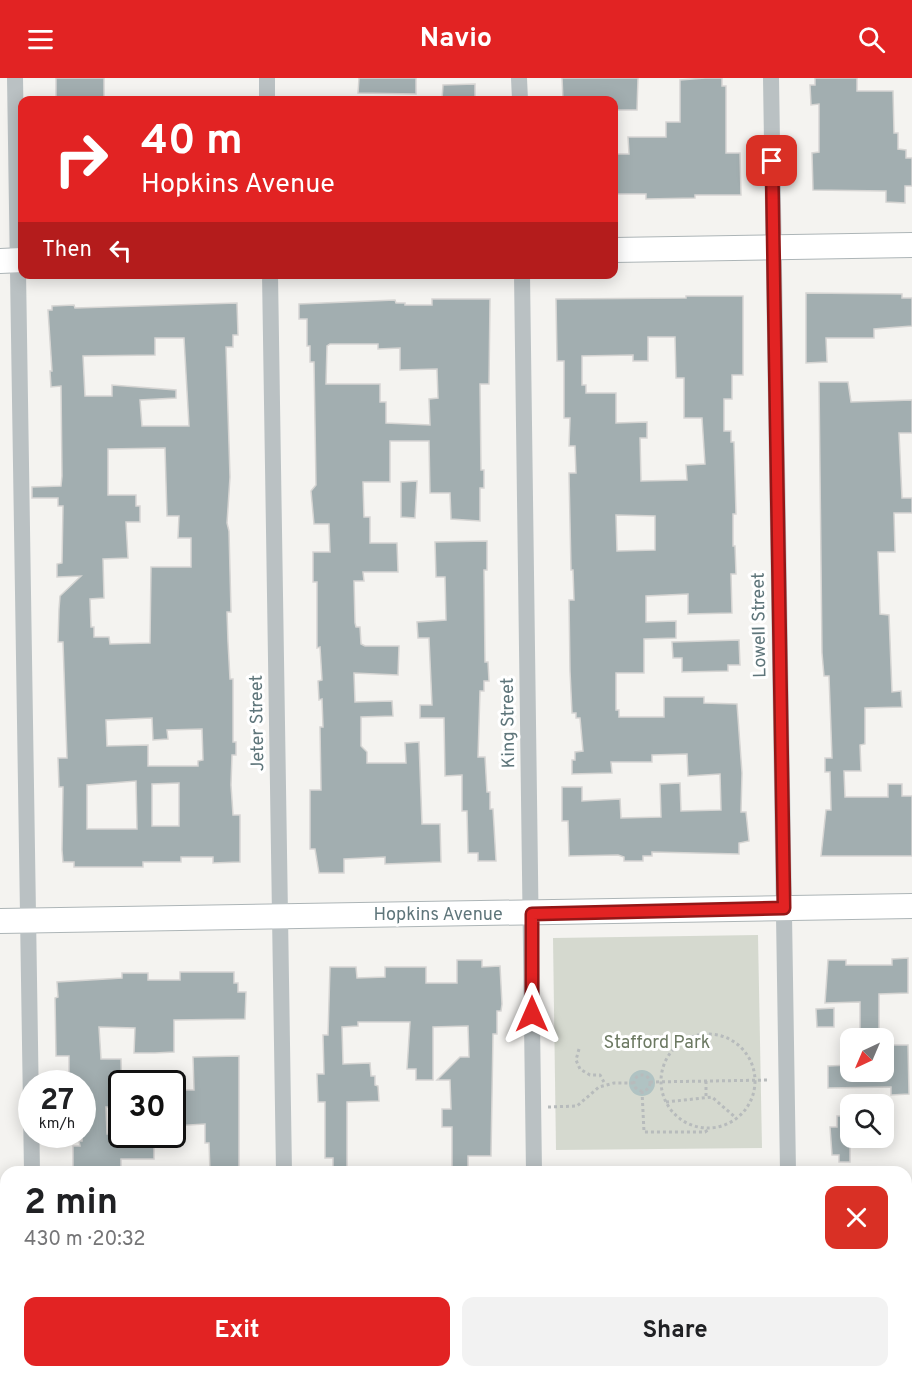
<!DOCTYPE html>
<html lang="en">
<head>
<meta charset="utf-8">
<style>
	body { margin:0; font-family:Overpass,sans-serif; background:#f2f2f2; color:#202124; height:100vh; display:flex; flex-direction:column; font-size:22px; white-space:nowrap }
	* { box-sizing:border-box; margin:0 }
	p { font-size:20px; color:#757577 }
	.icon { flex:none; width:33px; height:33px; fill:none; stroke:currentColor; stroke-width:2; stroke-linecap:round; stroke-linejoin:round }
	.map { position:relative; flex:1; overflow:hidden }
	.drawer { position:absolute; left:0px; top:1088px; width:912px; height:212px; display:flex; flex-direction:column; background:#fff; border-radius:18px 18px 0 0; box-shadow:0 3px 15px #0003 }
	.drawer>* { flex:none }
	.guide { position:absolute; left:18px; top:18px; width:600px; height:183px; border-radius:12px; box-shadow:0 3px 15px #0003; background:#e22323; color:#fff; overflow:hidden }
	.needle { width:39px; rotate:224deg }
	.controls { position:absolute; left:840px; top:950px; display:grid; gap:12px }
	.controls a { display:grid; place-items:center; width:54px; height:54px; border-radius:12px; background:#fff; box-shadow:0 3px 15px #0003; font-size:30px }
	.speed { position:absolute; left:18px; top:992px; display:flex; gap:12px; font-size:30px; font-weight:700; text-align:center }
	.speed>* { display:grid; place-content:center; width:78px; height:78px; border-radius:50%; background:#fff; box-shadow:0 3px 15px #0003; line-height:1 }
	.speed small { font-size:15px; font-weight:400 }
	.speed .limit { border:3px solid #111; border-radius:9px; background:#fff; color:#111 }
	.pin { position:absolute; display:grid; place-items:center; width:51px; height:51px; color:#fff; margin:-26px; border-radius:12px; box-shadow:0 3px 9px #0006 }
	.me { position:absolute; width:66px; margin:-33px; rotate:0deg; stroke-linejoin:round; filter:drop-shadow(0 0 4px #0008) }
	.turn { display:flex; align-items:center; gap:21px; height:126px; padding:0 24px; font-size:27px }
	.turn .icon { width:78px; height:78px; stroke-width:2.5 }
	.turn b { display:block; font-size:42px; line-height:51px }
	.then { display:flex; align-items:center; height:57px; padding:0 24px; background:#0003; gap:12px; font-size:22px }
	.round { display:grid; place-items:center; flex:none; width:63px; height:63px; border-radius:12px; background:#f2f2f2 }
	.overview { display:flex; align-items:center; justify-content:space-between; height:102px; padding:0 24px }
	h1 { font-size:36px; font-weight:700; line-height:45px }
	.button { display:flex; gap:12px; margin-top:auto; padding:12px 24px }
	.button a { flex:1; height:69px; border-radius:12px; background:#e22323; color:#fff; font-size:24px; font-weight:700; line-height:69px; text-align:center }
	.button a+a { background:#f2f2f2; color:#202124 }
	header { display:flex; justify-content:space-between; align-items:center; height:78px; padding:0 24px; background:#e22323; color:#fff; font-size:27px; font-weight:700 }
	.map>svg:first-child { display:block }
	.green { fill:#d5d9cf }
	.water { fill:#b0c3c3 }
	.building { fill:#a2aeb0; stroke:#d6d5d3; stroke-width:1.5; fill-rule:evenodd }
	.lines { fill:none; stroke-linecap:round; stroke-linejoin:round }
	.secondary-casing { stroke:#adb5b7; stroke-width:26 }
	.path { stroke:#b7bbbc; stroke-width:3; stroke-dasharray:3 3; stroke-linecap:butt }
	.street { stroke:#bac1c3; stroke-width:16 }
	.secondary { stroke:#fff; stroke-width:24 }
	.route-casing { stroke:#931717; stroke-width:15 }
	.route { stroke:#e22323; stroke-width:10 }
	.labels { text-anchor:middle; dominant-baseline:central; stroke-width:6; stroke-linejoin:round; paint-order:stroke }
	.street-label { font-size:18px; fill:#5f767b; stroke:#fff }
	.park-label { font-size:18px; fill:#6c7962; stroke:#fff }
</style>
</head>
<body>
<header><svg class="icon" aria-label="menu" viewBox="0 0 24 24"><path d="M4 6h16M4 12h16M4 18h16"/></svg>Navio<svg class="icon" aria-label="search" viewBox="0 0 24 24"><circle cx="10" cy="10" r="6"/><path d="M15 15l6 6"/></svg></header>
<div class="map">
<svg width="912" height="1298" viewBox="0 0 912 1298">
	<rect width="100%" height="100%" fill="#f4f3f0"/>
	<polygon class="green" points="758,857 762,1070 556,1072 553,860"/>
	<circle class="water" cx="642" cy="1005" r="13"/>
	<g class="building">
		<rect x="56" y="0" width="48" height="22"/>
		<polygon points="359,0 416,0 416,16 358,15"/>
		<polygon points="562,0 638,0 637,32 614,32 614,22 563,22"/>
		<polygon points="705,0 722,0 722,8 726,8 726,75 740,75 741,117 695,117 695,120 646,121 646,116 614,116 614,76 629,76 628,59 666,59 666,44 680,44 680,2"/>
		<polygon points="815,0 857,0 857,13 893,13 894,55 898,55 898,71 906,72 906,80 912,80 912,108 905,108 905,125 886,124 886,113 813,112 812,75 819,74 819,26 811,27 810,7 815,7"/>
		<polygon points="475,6 475,22 442,22 443,7"/>
		<polygon points="806,215 902,216 902,220 912,220 912,248 874,251 874,260 826,260 827,284 806,285"/>
		<path d="M686 218H743V297H732V321H724V353H731V364H734L736 436H733V468H735L736 496H731L732 535 688 536V516L646 518V544L676 543V560L644 561V595H616V632H619V639H664V619H704V625L737 626 742 695 741 734H746L749 763 739 765V776L652 774V778H643V783H624V779L618 777 569 778 568 743H562V709H582V723L620 721 621 740 661 739 660 706 680 705 681 733 721 732 720 696 688 698 687 676 652 677V684H611L612 695 572 696V682H575V674L583 673 580 640H576V635H572L570 593 569 522H574L573 492H571L569 395H576L575 368H569L570 340H564V283H557L556 221 686 220ZM648 259H675L676 300H684V340H702L705 386 686 387 687 402 641 403 640 360H647V344L616 345V315H586V307H582V278L633 277V283H648ZM616 437 655 438V472L617 473Z"/>
		<path d="M432 221H490L489 306H480L481 392H484V410H480V443L451 441 450 415H430L429 363H390V404H363L364 439H370V465H397L398 494H363L364 503H354L355 545 356 549H360L361 566 365 568H399L398 597 354 595 355 624 392 623 393 638 361 639V668L367 674V685H406L405 665 419 664 422 746H440L441 784 385 786V779L344 781V795H319L315 771H310V712H321L320 649H323L322 621 319 622 318 603 322 602 320 569 317 570V504H313V474H330L329 446H314L311 413 316 407 314 284H310V268H307V241H299V226L395 222 396 225H405V227H432ZM330 266H378V271L400 270V292L437 291 438 320 429 321 430 347 386 345V324H380V306H326L327 268Z"/>
		<path d="M237 225 238 257H233V269H226L230 399 227 445 229 453 231 534H227L228 564 230 601H233V664H236V677H232L231 707 233 737H240V784L213 785V779H181V784H143V789H74V784H63L62 772 63 709H59L58 680H67L63 564H58L59 531 60 518 81 498 57 499V486L62 485 63 428H58V420H32V409L61 408 62 398 61 308 51 309 50 293H52L48 232H52V228L74 227 75 230ZM155 260H184L189 348H142L140 322 176 320V312L112 307V318H85L83 278 155 277ZM165 370 167 438H179L178 460H191V489H151L150 565 110 566 109 559H94V549H91L90 521 104 520 103 481 128 480 126 444H140V428H136V417H108V371ZM152 640 153 662 168 661 167 652 202 651 203 682 198 683V688H148V667L107 668 106 642ZM136 703 137 751H87V707ZM179 705V748H152V706Z"/>
		<polygon points="819,304 848,304 851,324 912,322 912,355 899,355 902,420 912,420 912,435 894,435 895,474 878,474 880,536 889,537 892,614 901,613 902,629 865,630 865,666 860,667 861,693 844,693 845,719 888,719 888,706 902,706 902,718 912,718 912,778 821,778 826,732 831,732 830,694 825,694 825,680 832,680 829,598 824,598 822,575"/>
		<polygon points="417,403 415,440 401,439 401,404"/>
		<polygon points="487,463 487,492 484,492 485,584 488,584 489,603 484,603 484,613 480,613 478,679 485,679 487,714 490,714 490,731 493,731 496,783 478,783 478,775 468,775 467,733 462,733 462,697 445,698 444,640 420,640 420,627 432,627 429,560 418,560 417,544 446,542 445,499 436,499 435,464"/>
		<polygon points="739,562 740,587 728,587 728,593 682,594 682,580 673,580 672,564"/>
		<polygon points="908,880 908,915 879,916 879,951 860,952 860,924 825,925 828,882 846,882 846,887 892,887 892,881"/>
		<polygon points="457,882 482,882 482,889 500,888 502,926 501,933 497,933 497,956 493,956 491,1078 468,1078 468,1094 452,1094 452,1049 442,1049 442,1031 451,1031 450,1002 437,1002 460,979 469,979 468,948 433,949 433,1002 416,1002 416,991 407,991 410,944 358,944 358,948 342,949 343,986 370,985 371,998 375,998 375,1007 378,1008 379,1023 347,1024 347,1094 333,1094 333,1080 325,1080 325,1024 318,1024 317,996 324,996 323,957 328,957 330,889 356,889 357,900 385,899 385,889 426,889 426,905 457,905"/>
		<polygon points="180,894 234,894 234,905 238,905 238,914 246,914 245,941 174,942 174,974 155,975 134,975 135,950 99,949 101,981 121,981 122,1029 106,1029 107,1056 154,1056 154,1081 121,1081 121,1094 73,1094 73,1068 80,1068 79,1063 82,1063 82,1005 69,1005 69,978 56,978 55,920 58,919 57,904 122,900 122,895 148,895 148,902 180,902"/>
		<polygon points="834,930 834,949 817,949 816,931"/>
		<polygon points="893,967 908,967 909,1016 891,1017 891,1009 828,1010 828,988 850,987 850,993 893,993"/>
		<polygon points="239,978 239,1094 210,1094 209,1065 205,1065 205,1046 172,1048 172,1012 194,1012 193,979"/>
		<polygon points="837,1038 850,1038 850,1084 839,1084 839,1077 832,1077 830,1049 837,1049"/>
	</g>
	<g class="lines">
		<g class="secondary-casing">
			<g id="secondary">
				<polyline points="614,172 912,167"/>
				<polyline points="0,183 22,182"/>
				<polyline points="0,843 912,828"/>
			</g>
		</g>
		<g class="path">
			<circle cx="708" cy="1003" r="47"/>
			<polyline points="579,971 576,982 580,991 590,997 600,997 605,1006"/>
			<circle cx="642" cy="1005" r="8"/>
			<polyline points="706,1003 706,1018"/>
			<polyline points="650,1004 770,1002"/>
			<polyline points="642,1013 644,1054 705,1054 708,1052"/>
			<polyline points="666,1024 712,1019 736,1040"/>
			<polyline points="548,1029 577,1028 599,1009 614,1005 634,1005"/>
		</g>
		<g class="street">
			<polyline points="15,0 32,1094"/>
			<polyline points="267,0 267,22"/>
			<polyline points="519,0 520,22"/>
			<polyline points="771,0 788,1094"/>
			<polyline points="270,196 284,1094"/>
			<polyline points="522,196 534,1094"/>
			<polyline points="35,1293 35,1298"/>
			<polyline points="287,1293 287,1298"/>
			<polyline points="539,1293 539,1298"/>
			<polyline points="791,1293 791,1298"/>
		</g>
		<use href="#secondary" class="secondary"/>
	</g>
	<g class="lines">
		<g class="route-casing">
			<polyline id="route" points="532,936 532,836 784,830 772,83"/>
		</g>
		<use href="#route" class="route"/>
	</g>
	<g class="labels">
		<g class="street-label">
			<text transform="translate(760 547) rotate(-91)">Lowell Street</text>
			<text transform="translate(258 645) rotate(-91)">Jeter Street</text>
			<text transform="translate(509 645) rotate(-91)">King Street</text>
			<text x="438" y="837">Hopkins Avenue</text>
		</g>
		<g class="park-label">
			<text x="657" y="965">Stafford Park</text>
		</g>
	</g>
</svg>
<div class="controls">
<a><svg class="needle" viewBox="-14 -14 28 28"><path d="M0-13l5 13h-10z" fill="#e53935"/><path d="M0 13l5-13h-10z" fill="#757577"/></svg></a>
<a><svg class="icon" aria-label="search" viewBox="0 0 24 24"><circle cx="10" cy="10" r="6"/><path d="M15 15l6 6"/></svg></a>
</div>
<div class="speed"><div>27<small>km/h</small></div><div class="limit">30</div></div>
<div class="pin" style="left:772px;top:83px;background:#d93025"><svg class="icon" aria-label="arrive" viewBox="0 0 24 24"><path d="M6 21V4h12l-3 4 3 4H6"/></svg></div>
<svg class="me" style="left:532px;top:936px" viewBox="-20 -20 40 40"><path d="M0-17L14 15 0 8-14 15z" fill="#e22323" stroke="#fff" stroke-width="4"/></svg>
<div class="guide">
<div class="turn"><svg class="icon" aria-label="right" viewBox="0 0 24 24"><path d="M7 20v-9h11M14 6l5 5-5 5"/></svg><div><b>40 m</b>Hopkins Avenue</div></div>
<div class="then">Then<svg class="icon" aria-label="left" viewBox="0 0 24 24"><path d="M17 20v-9H6M10 6l-5 5 5 5"/></svg></div>
</div>
<section class="drawer">
<div class="overview"><div><h1>2 min</h1><p>430 m · 20:32</p></div><a class="round" style="background:#d93025;color:#fff"><svg class="icon" aria-label="close" viewBox="0 0 24 24"><path d="M6 6l12 12M18 6L6 18"/></svg></a></div>
<div class="button"><a>Exit</a><a>Share</a></div>
</section>
</div>
</body>
</html>
